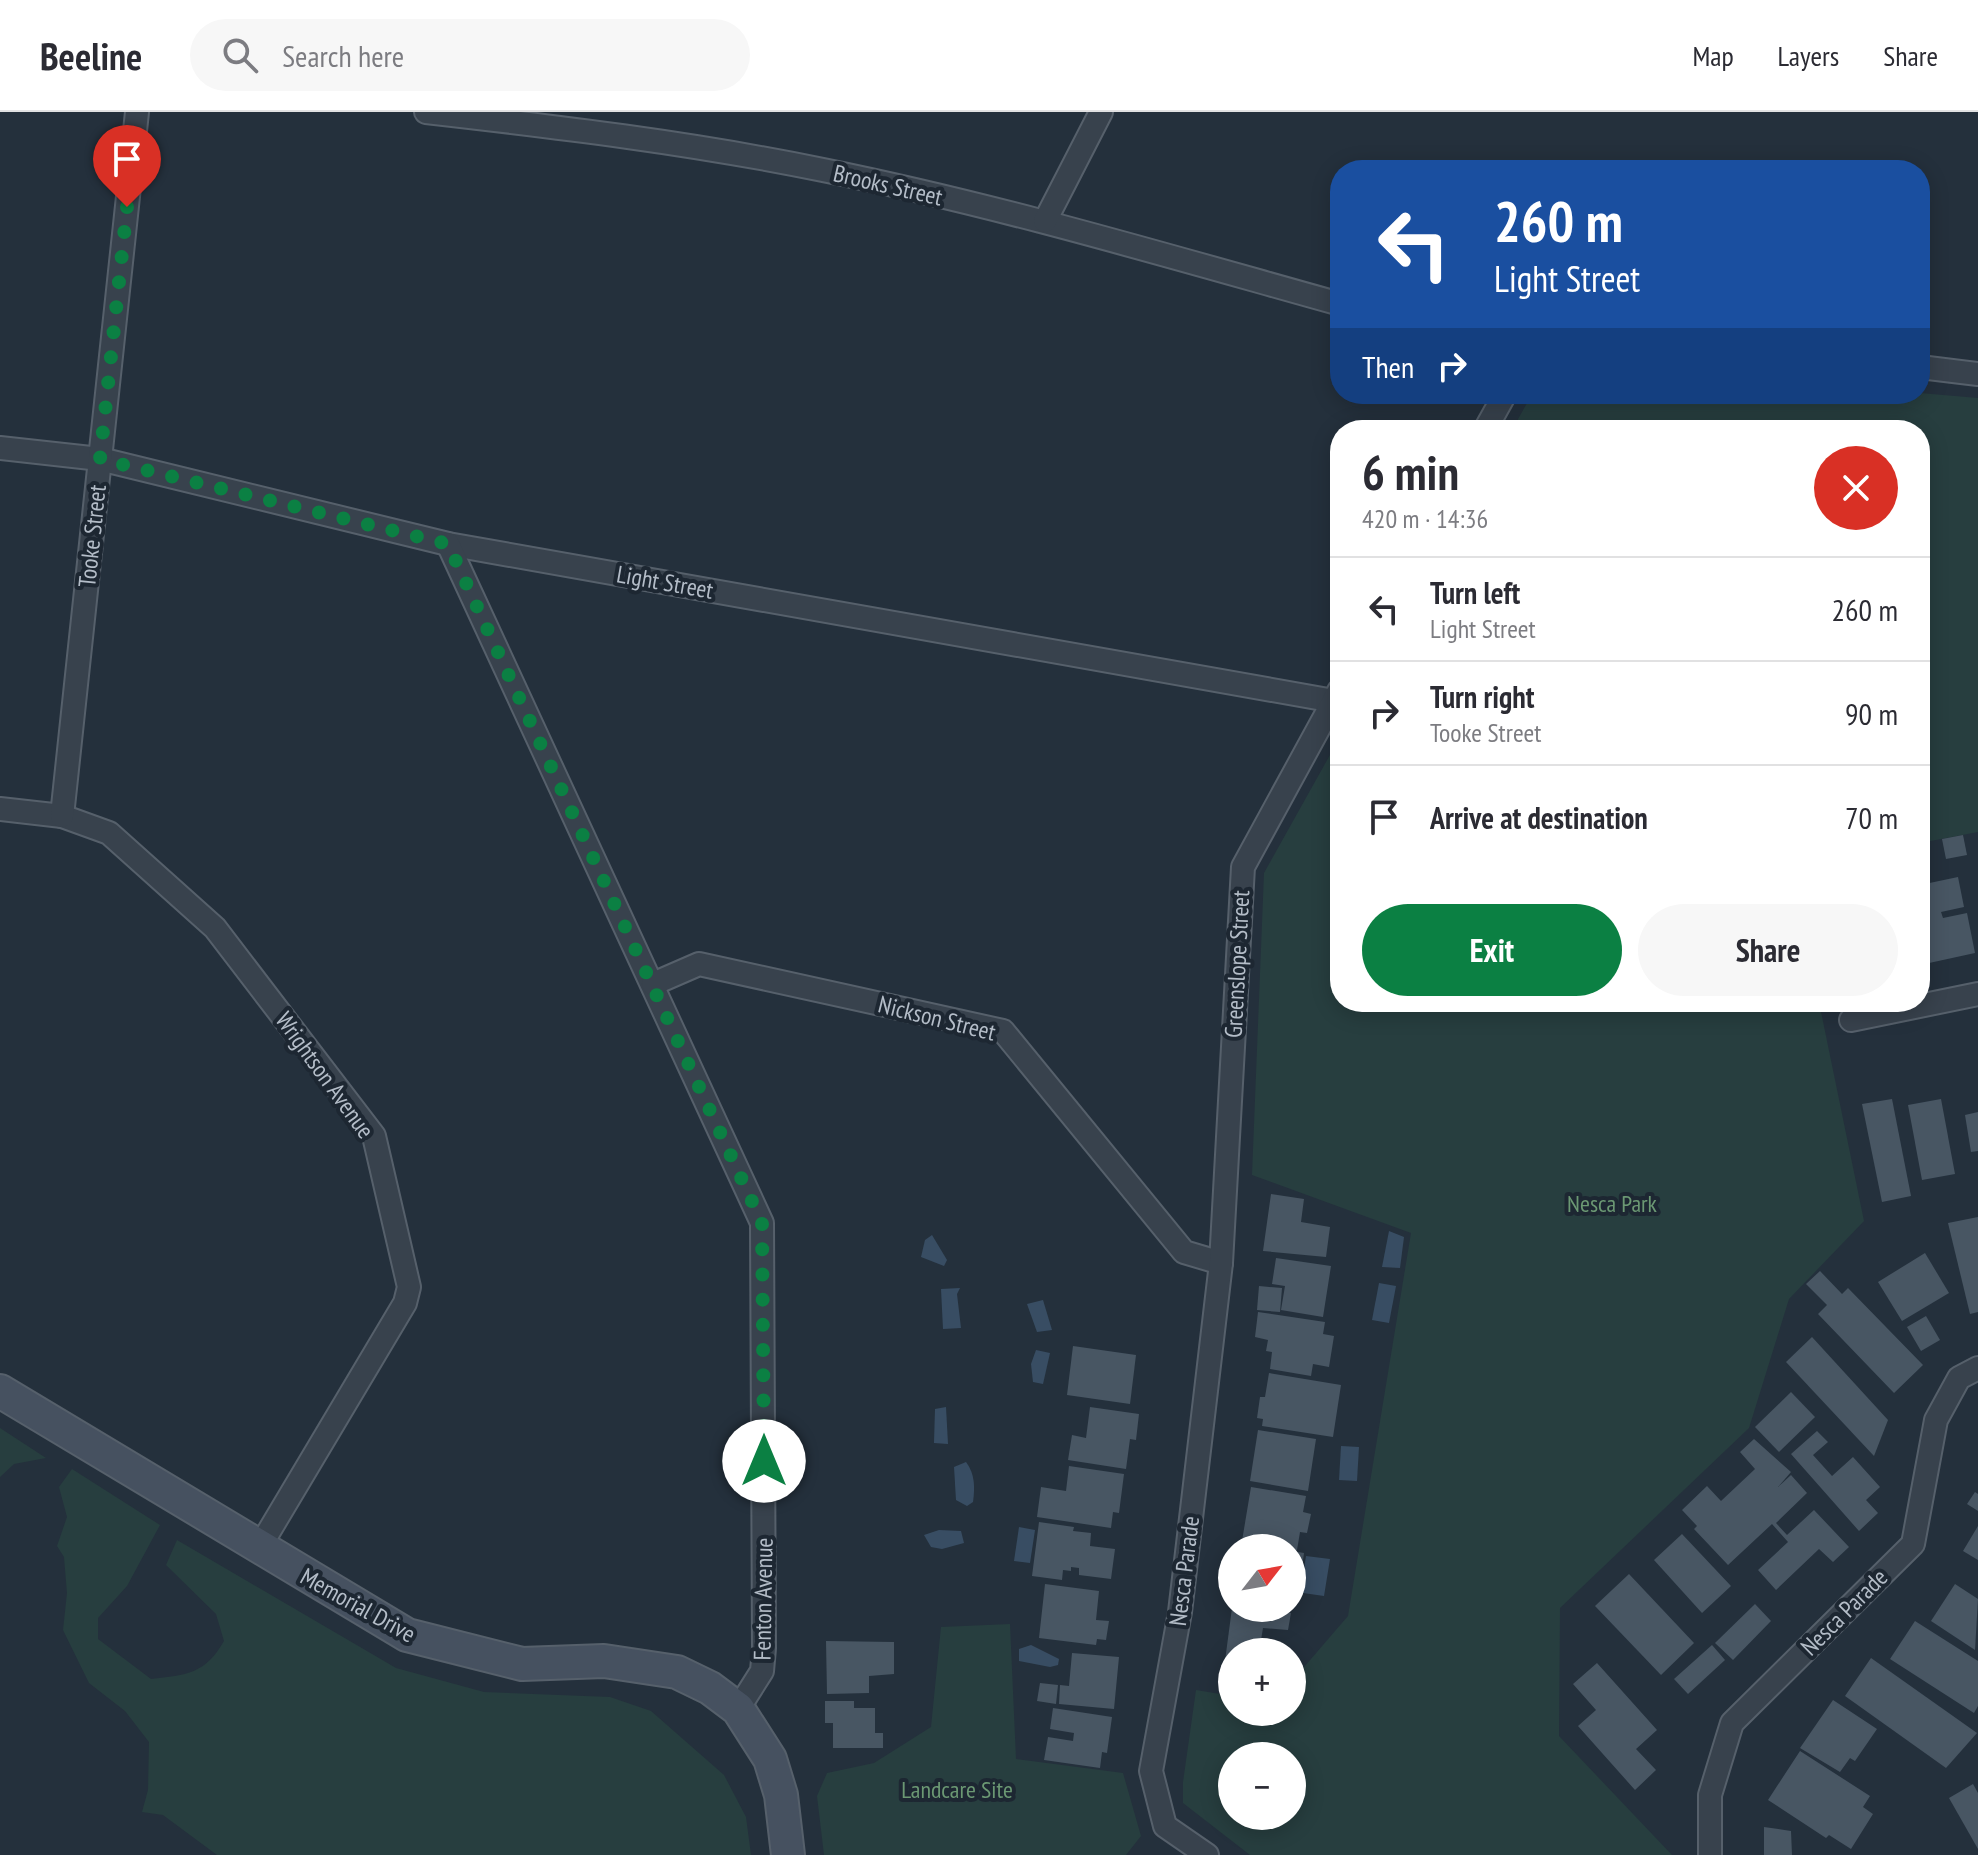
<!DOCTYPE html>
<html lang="en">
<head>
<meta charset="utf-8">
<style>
	body { margin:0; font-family:"PT Sans Narrow",sans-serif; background:#f7f7f7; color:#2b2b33; height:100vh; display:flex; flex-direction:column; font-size:30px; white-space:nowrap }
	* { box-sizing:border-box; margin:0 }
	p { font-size:26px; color:#7c7c81 }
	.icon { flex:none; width:44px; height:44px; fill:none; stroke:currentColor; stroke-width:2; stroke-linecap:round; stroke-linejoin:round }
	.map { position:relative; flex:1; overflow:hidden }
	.drawer { position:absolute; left:1330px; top:308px; width:600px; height:592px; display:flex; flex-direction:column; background:#fff; border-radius:32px; box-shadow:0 4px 20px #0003 }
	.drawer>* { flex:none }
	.banner { position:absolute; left:1330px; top:48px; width:600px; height:244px; border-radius:32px; box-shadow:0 4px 20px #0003; background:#1a4fa0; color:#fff; overflow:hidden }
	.needle { width:52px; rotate:59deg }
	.fabs { position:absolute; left:1218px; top:1422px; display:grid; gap:16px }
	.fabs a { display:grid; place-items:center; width:88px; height:88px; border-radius:50%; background:#fff; box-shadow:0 4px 20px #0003; font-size:40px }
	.pin { position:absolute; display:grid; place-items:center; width:68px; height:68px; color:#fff; margin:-82px -34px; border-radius:50% 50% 50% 0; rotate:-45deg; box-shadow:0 0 8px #0007 }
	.pin .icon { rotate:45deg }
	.me { position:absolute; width:88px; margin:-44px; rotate:0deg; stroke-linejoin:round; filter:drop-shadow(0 0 6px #0008) }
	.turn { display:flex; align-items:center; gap:28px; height:168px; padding:0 32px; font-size:36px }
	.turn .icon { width:104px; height:104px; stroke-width:2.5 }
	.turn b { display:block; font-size:56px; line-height:68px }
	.then { display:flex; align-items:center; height:76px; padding:0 32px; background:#0003; gap:16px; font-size:30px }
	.round { display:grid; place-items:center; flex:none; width:84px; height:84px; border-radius:42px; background:#f7f7f7 }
	.head { display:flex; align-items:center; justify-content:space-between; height:136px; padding:0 32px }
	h1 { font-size:48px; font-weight:800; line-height:60px }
	.button { display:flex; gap:16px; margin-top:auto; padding:16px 32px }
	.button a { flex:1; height:92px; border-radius:48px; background:#0b8043; color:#fff; font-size:32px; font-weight:800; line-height:92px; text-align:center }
	.button a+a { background:#f7f7f7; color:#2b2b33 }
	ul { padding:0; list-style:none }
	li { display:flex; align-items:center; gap:24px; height:104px; padding:0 32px; border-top:2px solid #e1e1e2 }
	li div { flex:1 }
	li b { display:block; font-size:30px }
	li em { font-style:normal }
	header { display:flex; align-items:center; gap:48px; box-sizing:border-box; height:112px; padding:0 40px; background:#fff; border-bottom:2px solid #e1e1e2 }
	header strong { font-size:38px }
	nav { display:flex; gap:44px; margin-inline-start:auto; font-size:28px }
	.search { width:560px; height:72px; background:#f7f7f7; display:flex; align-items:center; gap:20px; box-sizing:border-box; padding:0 28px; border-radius:44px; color:#7c7c81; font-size:30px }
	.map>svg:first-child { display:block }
	.green { fill:#273e3f; fill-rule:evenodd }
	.water { fill:#384d63 }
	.building { fill:#485663 }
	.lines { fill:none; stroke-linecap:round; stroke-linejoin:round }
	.minor-casing { stroke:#56606b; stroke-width:26 }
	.secondary-casing { stroke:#56606b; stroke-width:36 }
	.minor { stroke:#38424d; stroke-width:22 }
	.secondary { stroke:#465160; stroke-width:32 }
	.route { stroke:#0b8043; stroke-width:14; stroke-dasharray:0 25.2 }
	.labels { text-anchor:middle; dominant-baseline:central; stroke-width:8; stroke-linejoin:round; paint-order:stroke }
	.street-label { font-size:24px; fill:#b4bdc8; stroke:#1d2732 }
	.park-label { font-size:24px; fill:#6b9873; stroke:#1d2732 }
</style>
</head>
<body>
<header>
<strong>Beeline</strong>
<div class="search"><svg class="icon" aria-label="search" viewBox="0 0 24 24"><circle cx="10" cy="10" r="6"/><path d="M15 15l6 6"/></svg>Search here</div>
<nav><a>Map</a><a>Layers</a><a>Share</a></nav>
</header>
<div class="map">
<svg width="1978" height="1743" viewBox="0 0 1978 1743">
	<rect width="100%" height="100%" fill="#24303c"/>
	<g class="green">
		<polygon points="1920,281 1978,286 1978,720 1920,731 1920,318 1512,318 1532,282"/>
		<path d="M1340 625V890H1819L1864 1109 1789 1187 1749 1316 1560 1496 1559 1624 1672 1743H1250L1183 1691V1670L1196 1578 1232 1584V1600H1292V1569L1348 1504 1411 1121 1252 1063 1264 761ZM1292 1644V1704H1232V1644Z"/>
		<polygon points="0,1316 46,1346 14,1352 0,1365"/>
		<path d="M72 1357 160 1413 127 1474 98 1506V1527L151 1567C187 1563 205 1562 224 1529L216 1502 166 1453 177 1428 396 1556 484 1580 610 1585 651 1599 724 1663 746 1705 751 1743H217L163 1703 142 1700 148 1678 149 1630 125 1599 89 1571 63 1518 67 1481 64 1445 57 1434 67 1405 59 1375Z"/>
		<polygon points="1010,1512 1016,1647 1123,1661 1141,1724 1126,1743 824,1743 817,1684 827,1661 874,1651 931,1615 941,1515"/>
	</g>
	<g class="water">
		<polygon points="1389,1119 1404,1125 1400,1156 1382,1155"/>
		<polygon points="932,1123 947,1148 944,1154 921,1145 925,1128"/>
		<polygon points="1379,1171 1396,1174 1389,1211 1372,1208"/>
		<polygon points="960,1176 957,1182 961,1216 943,1217 941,1177"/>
		<polygon points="1043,1188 1052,1218 1037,1220 1027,1192"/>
		<polygon points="1036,1238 1050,1241 1043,1272 1033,1270 1031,1252"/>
		<polygon points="946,1295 948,1332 934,1331 935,1297"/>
		<polygon points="1341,1334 1359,1335 1357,1369 1339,1368"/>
		<path d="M966 1350C975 1362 975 1375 973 1390L967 1394 956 1388 954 1355Z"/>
		<polygon points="1019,1415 1035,1418 1030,1451 1014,1449"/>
		<polygon points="939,1418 961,1419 964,1431 942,1437 931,1435 924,1423"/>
		<polygon points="1306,1444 1330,1447 1324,1484 1296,1480 1302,1471"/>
		<polygon points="1031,1533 1059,1547 1058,1553 1050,1555 1019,1549 1019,1537"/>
	</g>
	<g class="building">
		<polygon points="1963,723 1967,743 1946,747 1942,727"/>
		<polygon points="1958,765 1964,795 1941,800 1943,806 1967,801 1975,841 1920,853 1920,773"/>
		<polygon points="1892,987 1911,1084 1882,1090 1862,992"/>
		<polygon points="1941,987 1955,1062 1922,1068 1908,993"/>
		<polygon points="1978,1000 1978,1039 1971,1040 1965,1003"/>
		<polygon points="1271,1082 1304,1087 1301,1110 1330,1115 1326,1145 1263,1139"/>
		<polygon points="1978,1105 1978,1200 1970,1202 1948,1111"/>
		<polygon points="1925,1141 1949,1181 1902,1209 1878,1170"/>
		<polygon points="1276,1146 1331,1154 1323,1205 1281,1198 1285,1174 1272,1172"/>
		<polygon points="1820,1159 1842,1182 1848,1176 1923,1253 1894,1281 1818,1202 1827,1193 1806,1172"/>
		<polygon points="1259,1174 1282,1176 1280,1200 1257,1198"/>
		<polygon points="1258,1200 1325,1210 1323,1222 1334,1224 1329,1255 1313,1252 1311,1264 1270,1257 1272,1240 1266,1239 1268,1228 1255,1225"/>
		<polygon points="1926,1204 1940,1228 1921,1239 1907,1215"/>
		<polygon points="1812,1225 1888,1308 1874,1344 1786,1250"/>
		<polygon points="1073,1234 1136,1243 1130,1292 1067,1283"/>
		<polygon points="1269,1261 1341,1273 1333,1325 1262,1314 1263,1307 1257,1306 1260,1285 1265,1285"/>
		<polygon points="1791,1280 1815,1305 1779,1340 1755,1315"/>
		<polygon points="1090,1295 1139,1302 1136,1328 1130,1327 1126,1357 1068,1348 1072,1323 1086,1326"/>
		<polygon points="1258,1318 1316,1327 1308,1379 1250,1369"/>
		<polygon points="1817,1319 1828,1330 1813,1343 1832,1364 1853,1345 1880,1375 1866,1388 1878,1401 1859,1419 1791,1342"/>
		<polygon points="1754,1327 1791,1360 1778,1375 1791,1363 1807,1381 1776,1411 1787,1423 1814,1398 1849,1435 1833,1450 1819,1437 1776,1478 1758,1458 1788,1430 1772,1412 1728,1453 1694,1417 1697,1414 1682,1398 1707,1374 1721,1389 1755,1357 1740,1340"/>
		<polygon points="1069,1354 1124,1362 1119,1401 1113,1400 1111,1416 1037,1405 1041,1375 1066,1379"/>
		<polygon points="1251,1375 1306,1384 1303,1400 1311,1402 1307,1421 1300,1420 1297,1438 1242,1429"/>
		<polygon points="1975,1380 1978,1382 1978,1399 1967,1392"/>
		<polygon points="1039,1410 1074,1415 1073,1419 1091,1421 1090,1434 1115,1437 1111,1467 1079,1463 1079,1456 1071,1455 1071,1459 1063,1458 1062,1468 1032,1464"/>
		<polygon points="1978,1414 1978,1448 1963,1439"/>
		<polygon points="1682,1422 1731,1474 1702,1501 1654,1448"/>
		<polygon points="1292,1439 1304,1441 1300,1470 1292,1468"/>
		<polygon points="1629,1462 1694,1531 1661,1563 1595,1494"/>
		<polygon points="1045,1472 1099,1479 1096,1508 1109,1509 1106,1528 1097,1527 1096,1533 1039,1526"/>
		<polygon points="1955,1472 1978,1487 1975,1538 1931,1509"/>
		<polygon points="1755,1492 1771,1509 1733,1548 1715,1531"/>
		<polygon points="1232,1496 1291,1501 1288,1518 1263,1516 1259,1540 1232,1540 1232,1565 1223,1564"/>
		<polygon points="1915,1509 1978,1549 1978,1594 1974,1601 1890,1547"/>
		<polygon points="826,1529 894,1530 894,1562 869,1564 869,1581 827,1582"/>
		<polygon points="1712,1533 1725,1548 1688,1582 1674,1567"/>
		<polygon points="1072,1541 1119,1545 1114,1597 1059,1592 1060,1573 1069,1574"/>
		<polygon points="1871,1546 1977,1621 1946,1656 1845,1584"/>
		<polygon points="1597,1551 1657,1618 1636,1637 1656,1658 1635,1678 1578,1614 1596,1598 1573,1572"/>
		<polygon points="1040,1571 1058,1573 1056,1592 1037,1589"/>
		<polygon points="1833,1588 1877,1617 1855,1649 1850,1646 1840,1660 1800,1636"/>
		<polygon points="825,1589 854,1589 854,1596 875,1596 875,1621 883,1621 883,1636 833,1636 833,1611 825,1611"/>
		<polygon points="1053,1596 1112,1605 1107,1641 1102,1640 1100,1656 1044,1648 1048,1625 1073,1629 1074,1621 1050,1617"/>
		<polygon points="1800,1639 1870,1684 1863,1695 1873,1702 1851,1737 1829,1723 1826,1726 1768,1688"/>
		<polygon points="1973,1672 1978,1681 1978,1737 1949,1686"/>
		<polygon points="1764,1715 1791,1719 1792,1743 1764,1743"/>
	</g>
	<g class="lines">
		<g class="minor-casing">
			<g id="minor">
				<path d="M426 0C558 15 692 31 823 58 997 93 1168 144 1340 192"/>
				<polyline points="1045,109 1101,0"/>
				<polyline points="1920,255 1978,262"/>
				<polyline points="1485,318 1505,282"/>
				<polyline points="0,336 100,347 448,432 1334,589"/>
				<polyline points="448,432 762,1111 764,1536 762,1559 738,1597"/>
				<polyline points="0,697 62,704 109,721 215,816 374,1024 409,1175 405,1191 259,1436"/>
				<polyline points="62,704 137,0"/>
				<polyline points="653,872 699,852 1003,919 1184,1140 1221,1151"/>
				<polyline points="1851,908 1978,882"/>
				<polyline points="1207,1743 1165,1714 1151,1659 1180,1500 1221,1151 1243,755 1339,579"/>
				<polyline points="1710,1743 1710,1683 1732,1611 1913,1432 1936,1308 1959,1266 1978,1256"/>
			</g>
		</g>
		<g class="secondary-casing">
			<polyline id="secondary" points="0,1279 407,1523 522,1552 604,1549 677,1560 710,1576 738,1597 770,1647 781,1683 788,1743"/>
		</g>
		<use href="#minor" class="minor"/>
		<use href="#secondary" class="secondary"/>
	</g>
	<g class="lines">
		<polyline class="route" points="127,95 100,347 448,432 762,1111 764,1349"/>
	</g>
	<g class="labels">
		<g class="street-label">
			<text transform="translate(888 73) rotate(13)">Brooks Street</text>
			<text transform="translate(92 424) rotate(-84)">Tooke Street</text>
			<text transform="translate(665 470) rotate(10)">Light Street</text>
			<text transform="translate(1237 852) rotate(-87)">Greenslope Street</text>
			<text transform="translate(937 906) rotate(14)">Nickson Street</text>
			<text transform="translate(325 963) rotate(54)">Wrightson Avenue</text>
			<text transform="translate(1184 1459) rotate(-83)">Nesca Parade</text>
			<text transform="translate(763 1487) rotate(-89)">Fenton Avenue</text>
			<text transform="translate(358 1493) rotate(29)">Memorial Drive</text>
			<text transform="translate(1844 1500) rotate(-45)">Nesca Parade</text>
		</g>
		<g class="park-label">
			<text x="1612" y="1091">Nesca Park</text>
			<text x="957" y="1677">Landcare Site</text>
		</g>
	</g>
</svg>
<div class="fabs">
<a><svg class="needle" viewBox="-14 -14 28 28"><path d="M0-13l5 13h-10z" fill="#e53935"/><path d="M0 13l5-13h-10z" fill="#7c7c81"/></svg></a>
<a>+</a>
<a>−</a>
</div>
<div class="pin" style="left:127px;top:95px;background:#d93025"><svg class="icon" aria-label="arrive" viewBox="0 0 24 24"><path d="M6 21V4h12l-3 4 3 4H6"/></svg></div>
<svg class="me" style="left:764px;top:1349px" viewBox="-20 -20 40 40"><circle r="19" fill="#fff"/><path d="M0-13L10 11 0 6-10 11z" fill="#0b8043"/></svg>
<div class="banner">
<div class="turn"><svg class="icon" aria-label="left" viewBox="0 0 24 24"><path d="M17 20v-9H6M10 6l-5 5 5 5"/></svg><div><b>260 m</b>Light Street</div></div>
<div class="then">Then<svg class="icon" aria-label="right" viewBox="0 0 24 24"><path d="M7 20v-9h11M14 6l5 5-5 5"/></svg></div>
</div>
<section class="drawer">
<div class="head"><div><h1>6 min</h1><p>420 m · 14:36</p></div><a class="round" style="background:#d93025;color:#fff"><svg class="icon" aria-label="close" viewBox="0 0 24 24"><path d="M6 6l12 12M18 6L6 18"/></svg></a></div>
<ul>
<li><svg class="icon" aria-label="left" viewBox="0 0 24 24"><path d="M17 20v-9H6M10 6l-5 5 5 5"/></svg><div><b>Turn left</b><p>Light Street</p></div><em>260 m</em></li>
<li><svg class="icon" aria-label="right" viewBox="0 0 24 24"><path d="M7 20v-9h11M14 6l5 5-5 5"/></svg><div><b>Turn right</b><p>Tooke Street</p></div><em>90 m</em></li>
<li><svg class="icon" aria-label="arrive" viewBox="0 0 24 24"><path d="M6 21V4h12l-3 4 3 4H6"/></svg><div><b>Arrive at destination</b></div><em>70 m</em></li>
</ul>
<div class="button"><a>Exit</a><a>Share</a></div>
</section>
</div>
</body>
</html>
